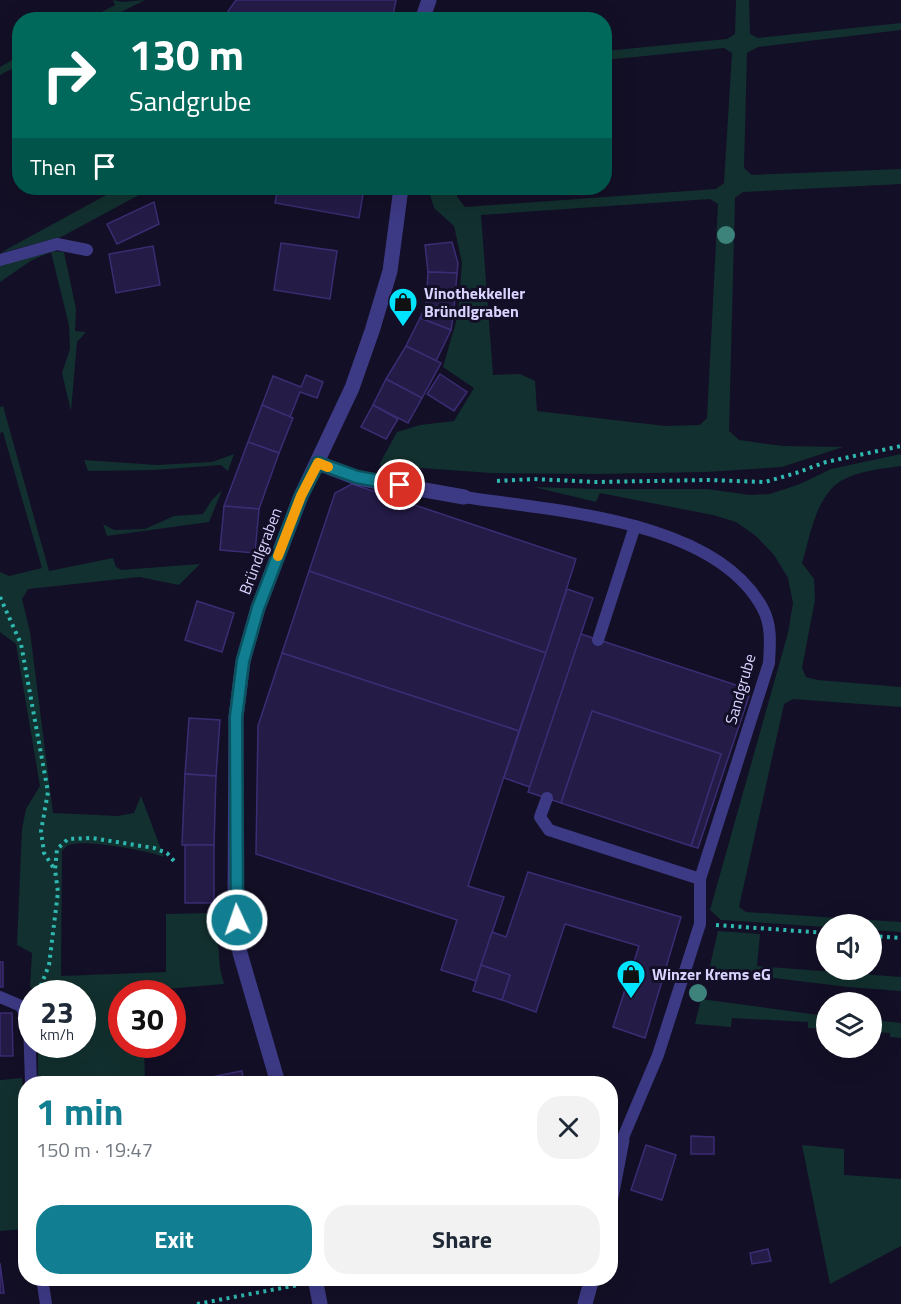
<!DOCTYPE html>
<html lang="en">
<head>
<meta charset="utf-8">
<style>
	body { margin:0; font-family:"Titillium Web",sans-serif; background:#f2f2f3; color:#1f2937; height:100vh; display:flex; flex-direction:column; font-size:22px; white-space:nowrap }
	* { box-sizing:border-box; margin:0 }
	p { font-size:20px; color:#747a83 }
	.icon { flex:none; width:33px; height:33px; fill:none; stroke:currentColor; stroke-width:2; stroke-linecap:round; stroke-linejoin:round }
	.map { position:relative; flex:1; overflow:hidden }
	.drawer { position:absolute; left:18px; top:1076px; width:600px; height:210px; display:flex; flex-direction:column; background:#fff; border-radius:24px; box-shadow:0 6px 24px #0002 }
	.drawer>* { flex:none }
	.top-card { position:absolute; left:12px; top:12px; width:600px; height:183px; border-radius:24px; box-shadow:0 6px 24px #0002; background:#00695c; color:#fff; overflow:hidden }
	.controls { position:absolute; left:816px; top:914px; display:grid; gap:12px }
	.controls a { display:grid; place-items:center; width:66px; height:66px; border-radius:50%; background:#fff; box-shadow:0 6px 24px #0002; font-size:30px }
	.speed { position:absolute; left:18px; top:980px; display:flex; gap:12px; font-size:30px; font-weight:700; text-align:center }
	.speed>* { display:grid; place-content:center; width:78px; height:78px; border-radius:50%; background:#fff; box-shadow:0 6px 24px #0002; line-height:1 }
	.speed small { font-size:15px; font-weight:400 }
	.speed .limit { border:9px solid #d22; background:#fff; color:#111 }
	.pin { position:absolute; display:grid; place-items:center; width:51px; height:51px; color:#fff; margin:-26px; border:3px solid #fff; border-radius:50%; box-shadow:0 2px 6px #0007 }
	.me { position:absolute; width:66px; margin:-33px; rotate:357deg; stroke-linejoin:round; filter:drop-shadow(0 0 4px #0008) }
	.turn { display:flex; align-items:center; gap:21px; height:126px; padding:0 18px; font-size:27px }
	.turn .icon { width:78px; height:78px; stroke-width:2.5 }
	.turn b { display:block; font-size:42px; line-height:51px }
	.then { display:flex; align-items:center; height:57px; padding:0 18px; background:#0003; gap:12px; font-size:22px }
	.round { display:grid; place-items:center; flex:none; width:63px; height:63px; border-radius:24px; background:#f2f2f3 }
	.overview { display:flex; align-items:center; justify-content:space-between; height:102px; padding:0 18px }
	h1 { font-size:36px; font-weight:700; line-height:45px; color:#117e91 }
	.cta { display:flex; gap:12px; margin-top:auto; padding:12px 18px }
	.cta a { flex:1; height:69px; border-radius:24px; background:#117e91; color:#fff; font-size:24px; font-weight:700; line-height:69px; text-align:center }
	.cta a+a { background:#f2f2f3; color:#1f2937 }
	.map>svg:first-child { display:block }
	.green { fill:#12302f; fill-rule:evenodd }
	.building { fill:#241b47; stroke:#3b2d73; stroke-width:1.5 }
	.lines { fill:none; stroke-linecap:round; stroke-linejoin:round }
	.path { stroke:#2fb8b0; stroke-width:4; stroke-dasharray:3 4.5; stroke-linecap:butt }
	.service { stroke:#3d3a85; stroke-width:12 }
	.minor { stroke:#3d3a85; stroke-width:15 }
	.tree { fill:#3d827b }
	.route-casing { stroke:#0b525e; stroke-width:15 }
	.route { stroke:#117e91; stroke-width:10 }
	.slow { stroke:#f59e0b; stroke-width:10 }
	.labels { text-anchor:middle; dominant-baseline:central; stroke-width:6; stroke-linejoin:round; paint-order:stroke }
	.poi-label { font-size:16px; font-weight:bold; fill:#d9d4ff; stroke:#130f26; text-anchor:start }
	.street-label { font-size:16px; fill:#d9d4ff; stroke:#130f26 }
</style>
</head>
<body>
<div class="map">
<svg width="901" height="1304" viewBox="0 0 901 1304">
	<rect width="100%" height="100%" fill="#130f26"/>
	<g class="green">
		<polygon points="113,0 122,2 145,0 107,19 88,19 115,5"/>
		<path d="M736 0H749L750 34 758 38 901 23V30L758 47 747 53 744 168 752 175 901 169V184L743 192 735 198 729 431 739 440 783 446 843 447 782 467 707 472 596 474 491 473 379 465 397 432 420 425 454 421 474 388 443 367 458 315 462 263 454 226 434 208 428 188H458L457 197 465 207 716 189 724 183 732 53 724 48 605 60V51L727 39 735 34ZM710 199 718 204 707 418 700 425 665 426 537 411 535 381 520 374 493 375 481 215Z"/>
		<polygon points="19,56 19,65 0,75 0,67"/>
		<polygon points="119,188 152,188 61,237 0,253"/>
		<polygon points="51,251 64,252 76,309 75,331 86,332 77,342 71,411 62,373 70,349 69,325 51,252 32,260 0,282 0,265"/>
		<path d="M3 406 49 571 113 558 116 567 121 570 200 564 179 585 139 577 28 589 22 599 30 632 53 813 118 816 134 813 141 796 164 857C149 851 84 839 69 845 66 846 64 849 62 851L61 976 166 972V914L216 913 220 969 224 984 143 991V993H122V1044H144L145 1083H38V1044H82V993H34L30 986 32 953 17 945 22 829 26 809 40 786 16 644 0 632V572L9 576 42 568 3 432 0 433V407Z"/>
		<polygon points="234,454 228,471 221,465 154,470 88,471 84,460 157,465 212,462"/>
		<path d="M901 454V466C881 469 855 471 838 483 815 500 810 537 802 563L814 579 815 600 802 668 806 677 817 680 901 687V707L793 699 784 704 739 907 746 912 901 922V932L872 930V924H826V927L721 920 710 910 788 633 793 603 788 578 774 555 756 536 736 522 713 515 600 493 596 502 534 487 596 489H707L750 495 770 494 800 484 831 469Z"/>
		<polygon points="222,490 209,522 107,536 103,524 114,530 145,529 174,516 203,514 212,500"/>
		<polygon points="718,931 760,934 757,966 901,977 901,991 848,987 709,970"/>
		<polygon points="701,999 826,1016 826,1029 808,1028 808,1022 732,1018 731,1027 695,1024"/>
		<polygon points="872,1020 901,1023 901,1038 890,1037 890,1033 872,1032"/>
		<polygon points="22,1078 26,1131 19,1171 19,1198 24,1229 0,1231 0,1080"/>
		<polygon points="802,1145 844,1149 844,1175 901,1179 901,1246 830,1284"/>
	</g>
	<g class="building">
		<polygon points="236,0 396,0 392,20 222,20"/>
		<polygon points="278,188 364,188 359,218 275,203"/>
		<polygon points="154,202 159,224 117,244 107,224"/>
		<polygon points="452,242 458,263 457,273 428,272 425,245"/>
		<polygon points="281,243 337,251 330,299 274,290"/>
		<polygon points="153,246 160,285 116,293 109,254"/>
		<polygon points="428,272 457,273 454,309 426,305"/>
		<polygon points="426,305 454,309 451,330 420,318"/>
		<polygon points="420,318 451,330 436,361 406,346"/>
		<polygon points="406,346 441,363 422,398 386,379"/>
		<polygon points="440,374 467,392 454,411 427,394"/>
		<polygon points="306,375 323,382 317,398 300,392 290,417 262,405 273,376 301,387"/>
		<polygon points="386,379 422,398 408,423 373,405"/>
		<polygon points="262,405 293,418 279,453 248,442"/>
		<polygon points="373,405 398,419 386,439 361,427"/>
		<polygon points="248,442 279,453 259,509 224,506"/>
		<polygon points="352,484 576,559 546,653 309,571 335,493"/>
		<polygon points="224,506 259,509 255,553 220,550"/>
		<polygon points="309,571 546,653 519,731 282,653"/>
		<polygon points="567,589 593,598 530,787 504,778"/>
		<polygon points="197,601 234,613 222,652 185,640"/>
		<polygon points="581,634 751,690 698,848 691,846 721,754 592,711 561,803 528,792"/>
		<polygon points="282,653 519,731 468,886 504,897 476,981 441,970 457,920 256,854 258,726"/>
		<polygon points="592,711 721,754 691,846 561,803"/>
		<polygon points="189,718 220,720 216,776 185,774"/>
		<polygon points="185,774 216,776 214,845 182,845"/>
		<rect x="185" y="845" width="29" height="58"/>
		<polygon points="528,872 681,917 645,1038 613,1027 639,946 565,924 536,1012 502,1000 510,975 481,965 492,932 506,937"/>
		<rect x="0" y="962" width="3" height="25"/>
		<polygon points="481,965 510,975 502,1000 473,991"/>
		<polygon points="0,1013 12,1013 13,1056 0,1056"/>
		<polygon points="242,1071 244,1083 196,1083 196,1080"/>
		<polygon points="691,1136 714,1137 714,1154 691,1154"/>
		<polygon points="646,1145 676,1155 662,1200 631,1190"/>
		<polygon points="768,1249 771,1261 752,1264 750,1253"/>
		<polygon points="0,1263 4,1293 0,1293"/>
	</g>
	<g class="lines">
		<g class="path">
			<polyline points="497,481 534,479 596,482 707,480 765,482 796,473 826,462 901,446"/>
			<polyline points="0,597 21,644 48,792 41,831 44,853 55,870"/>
			<polyline points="716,925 826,933"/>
			<polyline points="872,936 901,938"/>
			<polyline points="38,993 49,965 58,892 55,870 57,849 68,839 92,838 154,848 167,853 174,861"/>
			<polyline points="197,1304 298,1285"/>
		</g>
		<g class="service">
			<polyline points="0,260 57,244 87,250"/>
			<path d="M464 497C553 511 716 519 763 609 772 626 770 645 769 663L700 879V924L658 1055 622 1140"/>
			<polyline points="598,640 635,526"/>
			<polyline points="547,798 540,817 549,830 700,879"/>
			<polyline points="0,997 21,1006 29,1022 31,1083"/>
			<polyline points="42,1278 46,1304"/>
		</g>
		<g class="minor">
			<polyline points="422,20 429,0"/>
			<polyline points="318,463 357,478 464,497"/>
			<polyline points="278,1083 240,953 235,904 236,717 243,661 258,608 301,496 352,388 372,331 390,271 401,188"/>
			<polyline points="610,1202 622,1140"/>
			<polyline points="315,1278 320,1304"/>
			<polyline points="585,1304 592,1278"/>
		</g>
	</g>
	<g class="tree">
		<circle cx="726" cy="235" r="9"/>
		<circle cx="698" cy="993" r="9"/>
	</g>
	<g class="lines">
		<g class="route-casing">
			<polyline id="route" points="237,920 236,717 243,661 258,608 301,496 318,463 357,477 400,485"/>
		</g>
		<use href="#route" class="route"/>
		<polyline class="slow" points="278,556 301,496 318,463 328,467"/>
	</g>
	<defs>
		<g id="shop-pin" transform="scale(1.5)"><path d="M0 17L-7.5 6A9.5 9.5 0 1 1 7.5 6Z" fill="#00e5ff" stroke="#130f26"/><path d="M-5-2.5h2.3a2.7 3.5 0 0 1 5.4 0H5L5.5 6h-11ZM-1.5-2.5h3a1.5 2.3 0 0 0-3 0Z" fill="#111"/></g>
	</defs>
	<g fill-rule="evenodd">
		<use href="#shop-pin" x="403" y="302"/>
		<use href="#shop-pin" x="631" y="974"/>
	</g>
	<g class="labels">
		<g class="poi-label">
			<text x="424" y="293">Vinothekkeller<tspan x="424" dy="18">Bründlgraben</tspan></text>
			<text x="652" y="974">Winzer Krems eG</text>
		</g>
		<g class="street-label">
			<text transform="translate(260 551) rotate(-69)">Bründlgraben</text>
			<text transform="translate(740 689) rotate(-74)">Sandgrube</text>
		</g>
	</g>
</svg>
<div class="controls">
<a><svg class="icon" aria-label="sound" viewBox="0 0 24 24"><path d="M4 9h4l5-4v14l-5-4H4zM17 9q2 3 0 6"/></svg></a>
<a><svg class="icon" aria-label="layers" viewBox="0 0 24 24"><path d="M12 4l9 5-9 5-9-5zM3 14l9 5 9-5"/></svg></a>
</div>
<div class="speed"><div>23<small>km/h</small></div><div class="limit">30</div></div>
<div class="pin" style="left:400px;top:485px;background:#d93025"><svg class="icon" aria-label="arrive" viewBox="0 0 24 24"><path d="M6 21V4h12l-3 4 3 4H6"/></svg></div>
<svg class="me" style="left:237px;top:920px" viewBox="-20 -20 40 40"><circle r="17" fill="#117e91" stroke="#fff" stroke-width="3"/><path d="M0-11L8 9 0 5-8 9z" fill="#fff"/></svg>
<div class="top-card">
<div class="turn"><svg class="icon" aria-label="right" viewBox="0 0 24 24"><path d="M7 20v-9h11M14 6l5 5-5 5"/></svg><div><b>130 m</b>Sandgrube</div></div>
<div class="then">Then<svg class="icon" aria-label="arrive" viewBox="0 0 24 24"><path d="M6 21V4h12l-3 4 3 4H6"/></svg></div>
</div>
<section class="drawer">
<div class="overview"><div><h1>1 min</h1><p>150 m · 19:47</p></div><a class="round"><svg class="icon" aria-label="close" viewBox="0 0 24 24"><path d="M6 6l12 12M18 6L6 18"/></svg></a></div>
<div class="cta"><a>Exit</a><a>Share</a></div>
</section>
</div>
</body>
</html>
